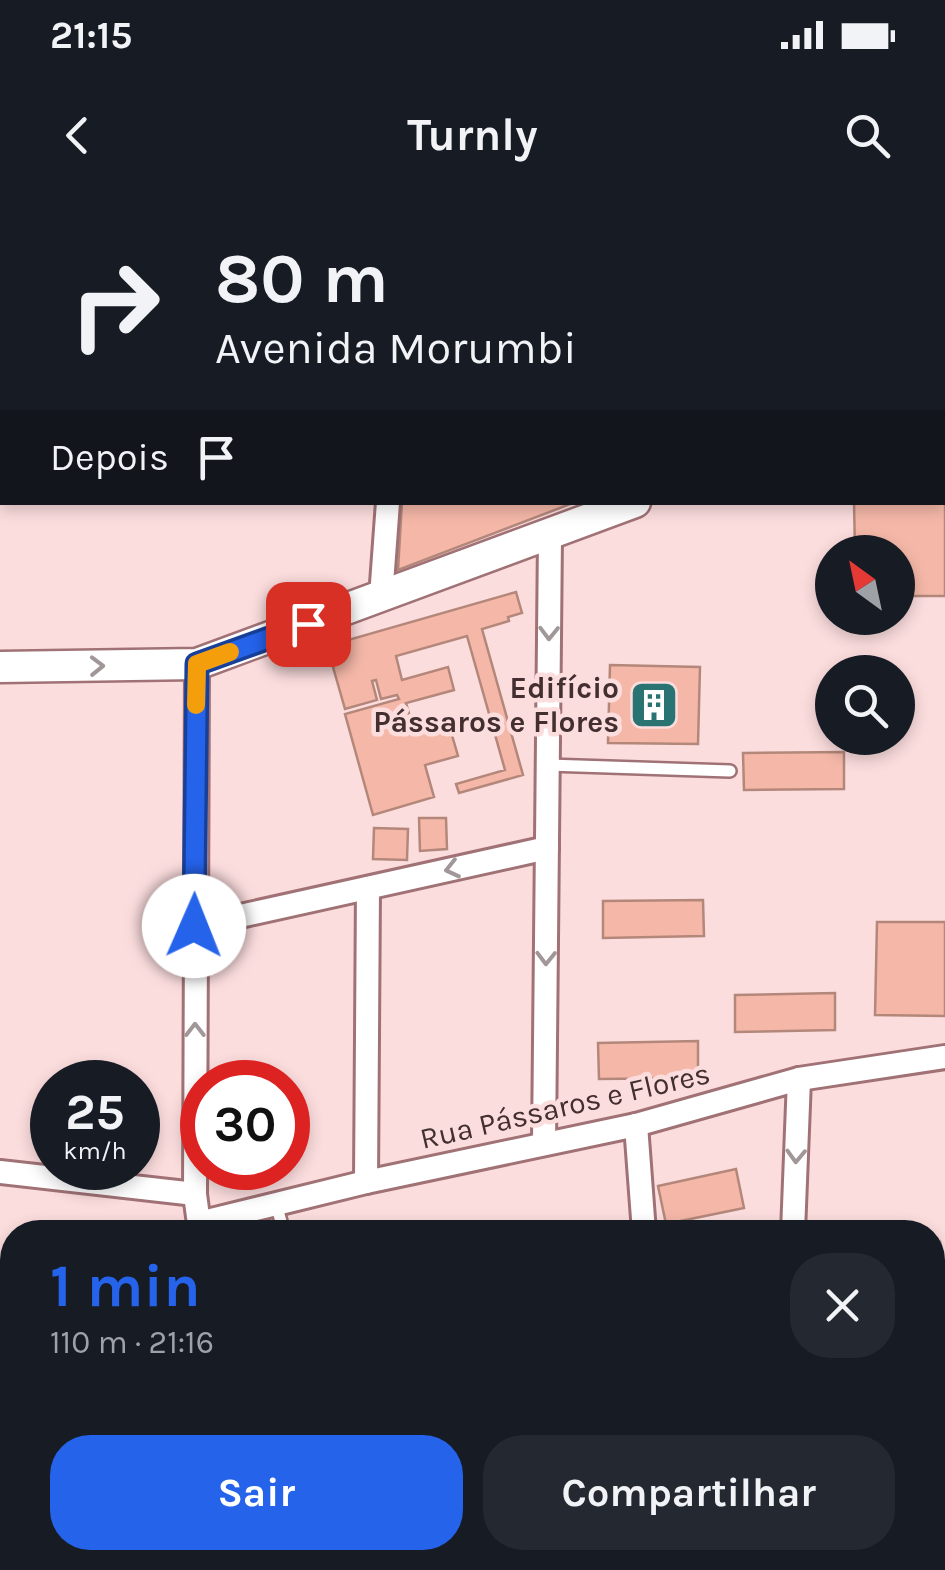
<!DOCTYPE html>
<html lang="pt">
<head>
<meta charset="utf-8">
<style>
	body { margin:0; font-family:Karla,sans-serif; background:#242831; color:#f1f3f6; height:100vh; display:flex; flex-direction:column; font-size:38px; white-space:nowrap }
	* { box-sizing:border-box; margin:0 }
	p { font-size:32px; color:#9ea1a6 }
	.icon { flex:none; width:55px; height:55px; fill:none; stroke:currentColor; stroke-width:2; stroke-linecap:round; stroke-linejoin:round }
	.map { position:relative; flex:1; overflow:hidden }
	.details { position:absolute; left:0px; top:1020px; width:945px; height:350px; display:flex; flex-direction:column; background:#171b24; border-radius:40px 40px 0 0; box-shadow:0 5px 15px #0003 }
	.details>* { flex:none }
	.hud { position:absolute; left:0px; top:0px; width:945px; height:305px; box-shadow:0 5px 15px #0003; background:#171b24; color:#f1f3f6; overflow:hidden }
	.needle { width:65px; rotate:327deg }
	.fabs { position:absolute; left:815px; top:335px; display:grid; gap:20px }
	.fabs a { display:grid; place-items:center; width:100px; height:100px; border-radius:50%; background:#171b24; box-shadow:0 5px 15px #0003; font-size:50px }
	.speed { position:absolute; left:30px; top:860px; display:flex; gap:20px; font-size:50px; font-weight:700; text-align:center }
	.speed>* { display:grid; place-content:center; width:130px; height:130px; border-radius:50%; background:#171b24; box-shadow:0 5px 15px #0003; line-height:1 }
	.speed small { font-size:25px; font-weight:400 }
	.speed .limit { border:15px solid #d22; background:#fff; color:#111 }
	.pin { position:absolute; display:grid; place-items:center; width:85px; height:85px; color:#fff; margin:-42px; border-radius:20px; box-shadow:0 5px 15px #0006 }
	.me { position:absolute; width:110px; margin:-55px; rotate:1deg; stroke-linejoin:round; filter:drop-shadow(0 0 8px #0008) }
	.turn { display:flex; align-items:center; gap:35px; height:210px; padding:0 50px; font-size:45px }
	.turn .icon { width:130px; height:130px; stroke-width:2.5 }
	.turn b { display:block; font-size:70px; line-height:85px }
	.then { display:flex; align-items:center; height:95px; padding:0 50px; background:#0003; gap:20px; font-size:38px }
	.round { display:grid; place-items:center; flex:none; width:105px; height:105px; border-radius:40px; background:#242831 }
	.headline { display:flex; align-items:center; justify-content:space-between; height:170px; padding:0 50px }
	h1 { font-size:60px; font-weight:700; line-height:75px; color:#2563eb }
	.button { display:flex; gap:20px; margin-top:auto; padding:20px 50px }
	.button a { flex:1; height:115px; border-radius:40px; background:#2563eb; color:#fff; font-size:40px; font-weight:700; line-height:115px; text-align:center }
	.button a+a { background:#242831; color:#f1f3f6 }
	.status { display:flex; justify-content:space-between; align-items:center; height:70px; padding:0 50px; background:#171b24; direction:ltr }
	.status svg { height:28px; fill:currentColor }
	header { display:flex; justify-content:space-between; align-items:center; height:130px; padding:0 50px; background:#171b24; font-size:45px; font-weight:700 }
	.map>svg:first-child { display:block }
	.building { fill:#f5b8a8; stroke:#b4877b; stroke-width:2.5 }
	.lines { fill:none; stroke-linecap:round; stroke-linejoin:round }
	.service-casing { stroke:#a07275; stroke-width:16 }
	.minor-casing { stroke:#a07275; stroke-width:28 }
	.tertiary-casing { stroke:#a07275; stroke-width:35 }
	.path { stroke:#bfa3a4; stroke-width:4; stroke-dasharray:10 5; stroke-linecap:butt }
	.service { stroke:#fff; stroke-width:11 }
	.minor { stroke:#fff; stroke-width:22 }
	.tertiary { stroke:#fff; stroke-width:30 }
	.oneway { stroke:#a19798 }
	.route-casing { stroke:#184099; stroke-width:25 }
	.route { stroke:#2563eb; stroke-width:18 }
	.slow { stroke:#f59e0b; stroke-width:18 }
	.labels { text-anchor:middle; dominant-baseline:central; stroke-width:9; stroke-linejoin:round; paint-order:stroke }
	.poi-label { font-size:30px; font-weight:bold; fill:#432f30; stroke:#fcddde; text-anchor:end }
	.street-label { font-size:30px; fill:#432f30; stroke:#fcddde }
</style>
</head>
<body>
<div class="status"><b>21:15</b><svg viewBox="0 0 49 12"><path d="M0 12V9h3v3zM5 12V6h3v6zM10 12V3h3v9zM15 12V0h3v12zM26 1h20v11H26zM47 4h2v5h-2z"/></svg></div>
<header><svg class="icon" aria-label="back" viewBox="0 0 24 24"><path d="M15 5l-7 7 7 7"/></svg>Turnly<svg class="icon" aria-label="search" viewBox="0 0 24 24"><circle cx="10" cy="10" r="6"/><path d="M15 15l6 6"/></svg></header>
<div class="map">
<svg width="945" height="1370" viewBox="0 0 945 1370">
	<rect width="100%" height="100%" fill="#fcddde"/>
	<g class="building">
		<polygon points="942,256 945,256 945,396 898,396 898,352 855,352 854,302 942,302"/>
		<polygon points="402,302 573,302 573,303 398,370"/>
		<polygon points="516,392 522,413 508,417 509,421 482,429 523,575 459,593 456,584 505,570 467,436 396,456 402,480 448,467 454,490 406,503 415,534 449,525 458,556 425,565 434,597 373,615 345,514 399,499 397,495 381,499 376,480 372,481 377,500 345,509 327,446"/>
		<polygon points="610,465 700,467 698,544 608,543"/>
		<polygon points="844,552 844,589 744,590 743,553"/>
		<polygon points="419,618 446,618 447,649 420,651"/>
		<polygon points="374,628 408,629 407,660 373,659"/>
		<polygon points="703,700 704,736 603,738 603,701"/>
		<polygon points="877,722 945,722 945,816 875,815"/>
		<polygon points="835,793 835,830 735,832 735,795"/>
		<polygon points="698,841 698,878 599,879 598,843"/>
		<polygon points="736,969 744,1008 666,1024 658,986"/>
		<rect x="932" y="1260" width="13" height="76"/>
		<rect x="825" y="1361" width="78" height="9"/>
	</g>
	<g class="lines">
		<g class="service-casing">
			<g id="service">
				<polyline points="548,565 730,571"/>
				<polyline points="276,1004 284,1032"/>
			</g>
		</g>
		<g class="minor-casing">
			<g id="minor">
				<polyline points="411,2 412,0"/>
				<polyline points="717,2 717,0"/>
				<polyline points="381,397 388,302"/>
				<polyline points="197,464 195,994 200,1032"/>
				<polyline points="195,726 547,648"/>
				<polyline points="636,925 644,1032"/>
				<polyline points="544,943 550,336"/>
				<polyline points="0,972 195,994"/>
				<polyline points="366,982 368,688"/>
				<polyline points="199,1023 366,982 636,925 799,879 945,857"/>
				<polyline points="793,1032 799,879"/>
				<polyline points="0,1154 12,1152"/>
				<polyline points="240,1358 242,1370"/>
				<polyline points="790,1370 790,1358"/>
			</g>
		</g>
		<g class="tertiary-casing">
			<g id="tertiary">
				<polyline points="12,2 12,0"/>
				<polyline points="942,185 945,184"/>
				<polyline points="0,227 2,187"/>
				<polyline points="0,467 197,464 635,302"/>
			</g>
		</g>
		<polyline class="path" points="932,1045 945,1040"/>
		<use href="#service" class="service"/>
		<use href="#minor" class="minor"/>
		<use href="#tertiary" class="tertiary"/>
	</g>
	<defs><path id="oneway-chevron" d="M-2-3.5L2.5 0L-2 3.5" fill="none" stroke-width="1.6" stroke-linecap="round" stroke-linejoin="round" transform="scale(2.5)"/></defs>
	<g class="oneway">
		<use href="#oneway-chevron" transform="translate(549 433) rotate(91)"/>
		<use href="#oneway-chevron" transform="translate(97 466) rotate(-1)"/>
		<use href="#oneway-chevron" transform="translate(452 669) rotate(167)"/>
		<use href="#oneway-chevron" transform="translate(546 758) rotate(91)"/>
		<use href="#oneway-chevron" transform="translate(195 830) rotate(-90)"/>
		<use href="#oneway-chevron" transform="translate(796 956) rotate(92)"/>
	</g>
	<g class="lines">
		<g class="route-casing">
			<polyline id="route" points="194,726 197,464 308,424"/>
		</g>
		<use href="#route" class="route"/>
		<polyline class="slow" points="196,505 197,464 230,452"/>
	</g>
	<defs>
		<g id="building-square" transform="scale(2.5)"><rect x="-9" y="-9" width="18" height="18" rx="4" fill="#297373" stroke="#fcddde"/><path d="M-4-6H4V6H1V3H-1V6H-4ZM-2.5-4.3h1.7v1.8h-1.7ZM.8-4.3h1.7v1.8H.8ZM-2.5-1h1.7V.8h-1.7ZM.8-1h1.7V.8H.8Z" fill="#fff"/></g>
	</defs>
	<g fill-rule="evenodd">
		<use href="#building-square" x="654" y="505"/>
	</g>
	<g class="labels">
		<g class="poi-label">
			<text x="619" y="488">Edifício<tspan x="619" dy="34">Pássaros e Flores</tspan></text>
		</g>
		<g class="street-label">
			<text transform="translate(565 906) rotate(-13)">Rua Pássaros e Flores</text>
		</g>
	</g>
</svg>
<div class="fabs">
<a><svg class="needle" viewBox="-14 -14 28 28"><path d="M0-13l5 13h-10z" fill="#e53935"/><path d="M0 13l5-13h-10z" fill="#9ea1a6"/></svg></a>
<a><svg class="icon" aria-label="search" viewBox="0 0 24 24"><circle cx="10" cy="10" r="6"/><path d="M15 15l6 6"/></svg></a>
</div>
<div class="speed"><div>25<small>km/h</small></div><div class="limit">30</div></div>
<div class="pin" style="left:308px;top:424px;background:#d93025"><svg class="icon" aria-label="arrive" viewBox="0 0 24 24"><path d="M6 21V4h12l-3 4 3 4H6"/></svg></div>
<svg class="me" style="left:194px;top:726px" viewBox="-20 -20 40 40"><circle r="19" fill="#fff"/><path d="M0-13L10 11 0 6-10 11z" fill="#2563eb"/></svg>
<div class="hud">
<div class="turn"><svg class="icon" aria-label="right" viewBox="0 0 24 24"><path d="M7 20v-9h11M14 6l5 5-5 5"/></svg><div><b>80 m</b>Avenida Morumbi</div></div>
<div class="then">Depois<svg class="icon" aria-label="arrive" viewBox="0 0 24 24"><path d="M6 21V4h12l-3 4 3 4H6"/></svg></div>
</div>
<section class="details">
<div class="headline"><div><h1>1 min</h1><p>110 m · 21:16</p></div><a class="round"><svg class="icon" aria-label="close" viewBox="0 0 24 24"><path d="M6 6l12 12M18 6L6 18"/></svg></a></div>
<div class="button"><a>Sair</a><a>Compartilhar</a></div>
</section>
</div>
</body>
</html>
